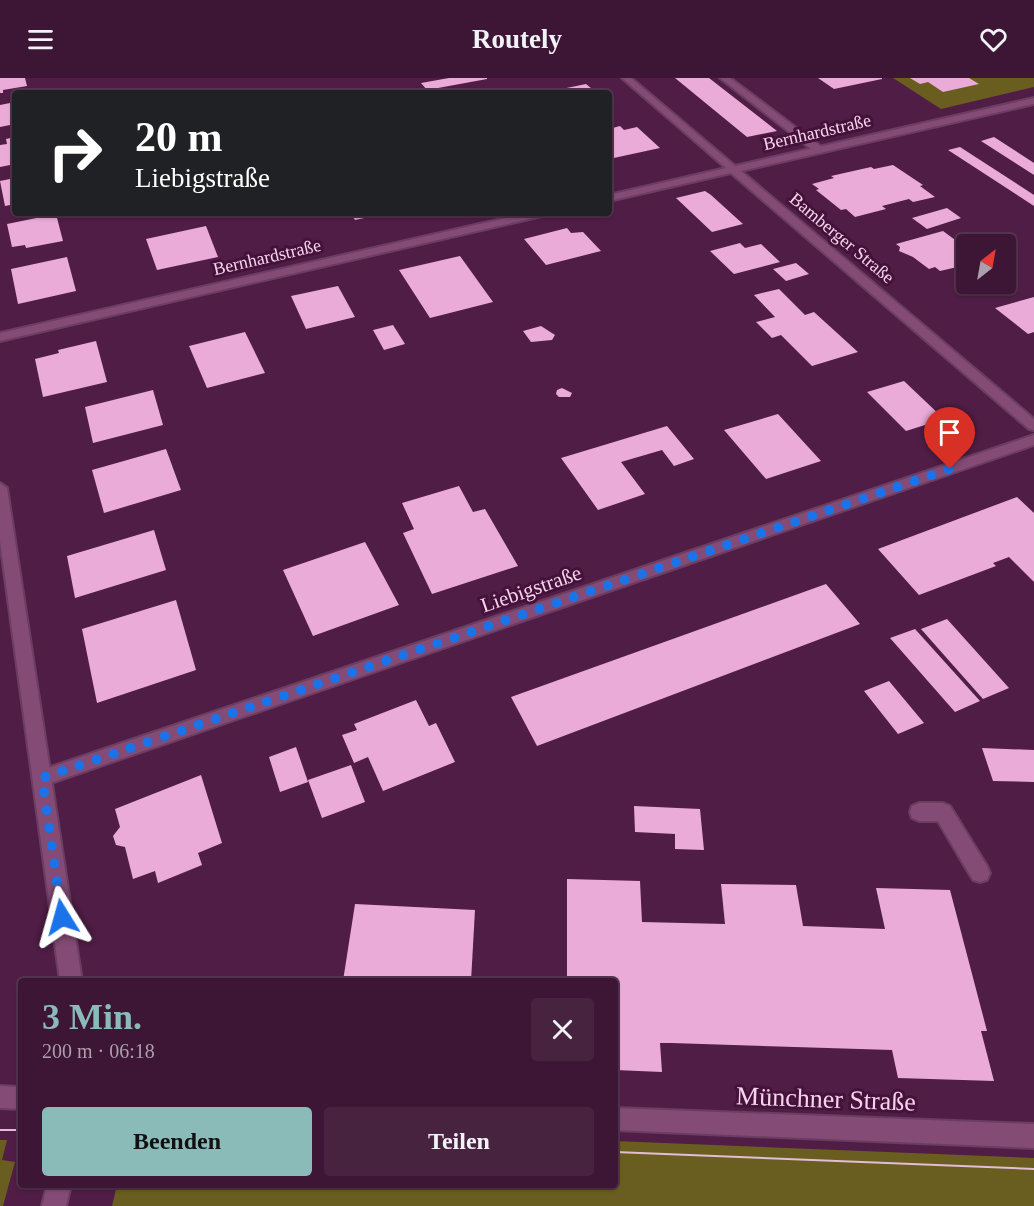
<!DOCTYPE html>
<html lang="de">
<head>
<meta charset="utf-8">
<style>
	body { margin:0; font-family:"Times New Roman",serif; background:#472340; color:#f1f3f6; height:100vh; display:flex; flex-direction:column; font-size:22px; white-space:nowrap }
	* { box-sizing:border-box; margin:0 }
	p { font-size:20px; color:#ac9fac }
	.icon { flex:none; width:33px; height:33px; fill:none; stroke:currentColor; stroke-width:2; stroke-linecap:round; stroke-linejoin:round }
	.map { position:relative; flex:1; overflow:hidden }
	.sheet { position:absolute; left:18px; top:900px; width:600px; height:210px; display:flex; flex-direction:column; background:#3c1634; border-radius:6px; box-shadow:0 2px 4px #0004,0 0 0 2px #55354f }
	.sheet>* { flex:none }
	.hud { position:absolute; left:12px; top:12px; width:600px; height:126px; border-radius:6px; box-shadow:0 2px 4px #0004,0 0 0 2px #55354f; background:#202124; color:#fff; overflow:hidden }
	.needle { width:39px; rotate:31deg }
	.fabs { position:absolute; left:956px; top:156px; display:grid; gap:12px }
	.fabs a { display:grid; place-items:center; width:60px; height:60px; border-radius:6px; background:#3c1634; box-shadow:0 2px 4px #0004,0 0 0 2px #55354f; font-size:30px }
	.pin { position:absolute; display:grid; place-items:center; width:51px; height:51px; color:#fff; margin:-62px -26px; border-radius:50% 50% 50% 0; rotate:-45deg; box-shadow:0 0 6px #0007 }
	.pin .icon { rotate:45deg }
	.me { position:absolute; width:66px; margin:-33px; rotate:352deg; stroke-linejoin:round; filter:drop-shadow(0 0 4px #0008) }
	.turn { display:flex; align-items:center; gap:21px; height:126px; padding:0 24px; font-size:27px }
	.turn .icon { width:78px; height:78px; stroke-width:2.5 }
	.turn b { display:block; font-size:42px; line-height:51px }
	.round { display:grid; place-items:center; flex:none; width:63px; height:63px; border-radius:6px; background:#472340 }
	.head { display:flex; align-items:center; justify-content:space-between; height:102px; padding:0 24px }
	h1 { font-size:36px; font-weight:600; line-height:45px; color:#8bbbb9 }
	.cta { display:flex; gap:12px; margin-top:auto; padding:12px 24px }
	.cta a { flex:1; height:69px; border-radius:6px; background:#8bbbb9; color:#111; font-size:24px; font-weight:600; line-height:69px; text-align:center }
	.cta a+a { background:#472340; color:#f1f3f6 }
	header { display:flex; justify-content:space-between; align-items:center; height:78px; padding:0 24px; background:#3c1634; font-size:27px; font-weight:600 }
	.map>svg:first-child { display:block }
	.green { fill:#6a5d20 }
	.building { fill:#eaabd9 }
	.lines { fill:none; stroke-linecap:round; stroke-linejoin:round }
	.service-casing { stroke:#6a3d61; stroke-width:4 }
	.minor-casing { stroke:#6a3d61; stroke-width:4 }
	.tertiary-casing { stroke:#6a3d61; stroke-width:4 }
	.service { fill:#834b76; fill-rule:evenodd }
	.minor { fill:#834b76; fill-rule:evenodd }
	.tertiary { fill:#834b76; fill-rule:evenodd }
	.tram { stroke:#e1bdd7; stroke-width:2 }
	.route { stroke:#1a73e8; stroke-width:10; stroke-dasharray:0 18 }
	.labels { text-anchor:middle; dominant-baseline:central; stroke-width:6; stroke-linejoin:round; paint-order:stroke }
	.far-street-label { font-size:18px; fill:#f6d5ec; stroke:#45123b }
	.street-label { font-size:21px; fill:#f6d5ec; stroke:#45123b }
	.near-street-label { font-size:26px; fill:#f6d5ec; stroke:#45123b }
</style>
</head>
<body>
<header><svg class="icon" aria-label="menu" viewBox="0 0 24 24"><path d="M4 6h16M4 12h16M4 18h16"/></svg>Routely<svg class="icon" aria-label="heart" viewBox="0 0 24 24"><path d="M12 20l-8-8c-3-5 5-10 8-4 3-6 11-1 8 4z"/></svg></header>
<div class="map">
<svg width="1034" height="1128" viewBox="0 0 1034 1128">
	<rect width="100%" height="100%" fill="#501d46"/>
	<g class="green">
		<polygon points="893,0 1034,0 1034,9 941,31"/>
		<polygon points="0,1062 7,1062 2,1082 15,1084 3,1128 0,1128"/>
		<polygon points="615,1063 1034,1080 1034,1128 112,1128 117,1107 615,1107"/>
	</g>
	<g class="building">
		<polygon points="0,0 25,0 27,8 3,12 3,15 0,15"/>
		<polygon points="449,0 487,0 487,1 427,12 421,5"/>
		<polygon points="675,0 709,0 777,53 747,59"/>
		<polygon points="818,0 882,0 882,1 834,11"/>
		<polygon points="910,0 969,0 979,6 943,14 928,4 920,6"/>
		<polygon points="586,6 597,15 554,15 552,13"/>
		<polygon points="501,10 506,15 479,15 479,14"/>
		<polygon points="15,24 15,46 0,49 0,27"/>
		<polygon points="620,48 624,52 637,49 660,70 609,81 609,69 612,69 609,66 609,51"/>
		<polygon points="15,59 15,86 0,89 0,67 7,66 6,61"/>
		<polygon points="994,59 1034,85 1034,97 981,63"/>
		<polygon points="960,69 1034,117 1034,128 948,72"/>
		<polygon points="893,87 923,107 920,108 935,119 913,124 909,121 882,128 886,131 855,139 846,131 841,132 816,112 819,111 812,106 834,100 831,98 871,89 874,91"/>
		<polygon points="15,100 15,126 5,128 0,103"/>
		<polygon points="705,113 711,117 743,146 712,154 676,120"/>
		<polygon points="947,130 961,140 927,151 912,140"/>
		<polygon points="350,135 383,135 383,136 355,142"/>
		<polygon points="56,136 63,163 26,170 25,167 12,169 7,146"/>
		<polygon points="206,148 218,179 157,192 146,161"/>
		<polygon points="567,150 571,155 583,154 601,173 546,187 524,161"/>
		<polygon points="943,153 966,170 966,173 962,174 966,177 966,187 940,193 935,189 929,191 913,179 899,173 900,169 896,166"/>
		<polygon points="740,165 745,170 761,166 780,184 734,196 710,173"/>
		<polygon points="460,178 493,224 430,240 399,192"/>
		<polygon points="67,179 76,213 18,226 11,191"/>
		<polygon points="796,185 809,196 786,203 773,191"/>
		<polygon points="338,208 355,239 306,251 291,218"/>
		<polygon points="779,211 805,237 814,234 858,274 812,288 781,257 772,260 756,244 775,239 754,217"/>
		<polygon points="1034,219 1034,254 1028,256 995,230"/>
		<polygon points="393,247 405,266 384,272 373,252"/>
		<polygon points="541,248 555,257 552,262 531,264 523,253"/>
		<polygon points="245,254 265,295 207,310 189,268"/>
		<polygon points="96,263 107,304 43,319 35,281 59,275 58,272"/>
		<polygon points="904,303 944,341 906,353 867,314"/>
		<polygon points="562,310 572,315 570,319 559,319 556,316 557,312"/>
		<polygon points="153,312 163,347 93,365 85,329"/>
		<polygon points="778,336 821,383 766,401 724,352"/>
		<polygon points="667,348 694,381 674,388 662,372 621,384 645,416 598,432 561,380"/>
		<polygon points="166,371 181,412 104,435 92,392"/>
		<polygon points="459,408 473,434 485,431 518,488 432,516 403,455 414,451 402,425"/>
		<polygon points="1017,419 1034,435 1034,504 1009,479 993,485 996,488 919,517 878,471"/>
		<polygon points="154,452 166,492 75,520 67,478"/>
		<polygon points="365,464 399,527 313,558 283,492"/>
		<polygon points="826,506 860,546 537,668 511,619"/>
		<polygon points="176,522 196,592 97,625 82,551"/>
		<polygon points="947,541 1009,610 983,621 921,551"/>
		<polygon points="915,551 980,623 955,634 890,560"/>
		<polygon points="889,603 924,645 898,656 864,613"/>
		<polygon points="416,622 429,648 436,645 455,684 383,713 368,679 354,685 342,657 357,652 354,646"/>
		<polygon points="296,669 308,704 280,714 269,679"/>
		<polygon points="982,670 1034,672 1034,704 993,703"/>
		<polygon points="351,687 365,724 322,740 308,702"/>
		<polygon points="201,697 222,765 198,775 202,787 158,805 155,793 133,801 125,769 116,767 113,758 120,749 115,731"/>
		<polygon points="634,728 700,731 704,772 675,771 675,756 635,754"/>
		<polygon points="567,801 640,803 642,844 725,846 721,806 796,807 803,848 885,851 876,810 950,812 987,953 981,953 994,1003 898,1000 892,972 671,965 660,965 662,994 615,992 615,903 567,903"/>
		<polygon points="355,826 475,832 471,903 343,903"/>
	</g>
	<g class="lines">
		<g class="service-casing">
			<g id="service">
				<polygon points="720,0 730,0 823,70 823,74 815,74"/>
				<polygon points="919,725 943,725 950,728 987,788 990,795 987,802 980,804 973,802 938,743 919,743 912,740 910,734 912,728"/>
			</g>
		</g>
		<g class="minor-casing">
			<g id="minor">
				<polygon points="622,0 631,0 735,88 1034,20 1034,26 741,93 1034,341 1034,352 1029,351 731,95 609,123 609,117 726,90"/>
				<polygon points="528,135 547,135 542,138 0,263 0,255"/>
				<polygon points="1034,357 1034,367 42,708 36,706 33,700 36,694 42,692"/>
			</g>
		</g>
		<g class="tertiary-casing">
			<g id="tertiary">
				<polygon points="0,405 7,410 82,903 60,903 0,463"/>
				<polygon points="0,1008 21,1009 21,1031 0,1030"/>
				<polygon points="615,1030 1034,1046 1034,1070 615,1052"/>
				<polygon points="47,1107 71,1107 66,1128 42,1128"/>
			</g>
		</g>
		<use href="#service" class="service"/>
		<use href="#minor" class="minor"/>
		<use href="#tertiary" class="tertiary"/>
		<g class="tram">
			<polyline points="0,1052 21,1052"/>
			<polyline points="615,1074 1034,1091"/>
		</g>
	</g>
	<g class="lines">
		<polyline class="route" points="62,839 42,700 950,391"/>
	</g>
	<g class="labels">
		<g class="far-street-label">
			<text transform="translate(817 54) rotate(-13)">Bernhardstraße</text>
			<text transform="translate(842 160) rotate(40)">Bamberger Straße</text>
			<text transform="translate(267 179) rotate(-13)">Bernhardstraße</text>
		</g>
		<g class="street-label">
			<text transform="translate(531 511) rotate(-19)">Liebigstraße</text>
		</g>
		<g class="near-street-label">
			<text transform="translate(826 1021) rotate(2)">Münchner Straße</text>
		</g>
	</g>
</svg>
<div class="fabs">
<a><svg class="needle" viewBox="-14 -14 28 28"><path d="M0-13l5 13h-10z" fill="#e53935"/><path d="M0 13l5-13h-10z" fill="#ac9fac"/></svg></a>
</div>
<div class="pin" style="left:950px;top:391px;background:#d93025"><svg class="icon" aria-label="arrive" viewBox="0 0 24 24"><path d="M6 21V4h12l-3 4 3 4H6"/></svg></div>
<svg class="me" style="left:62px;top:839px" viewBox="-20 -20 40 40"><path d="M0-17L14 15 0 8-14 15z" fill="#1a73e8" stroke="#fff" stroke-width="4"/></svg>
<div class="hud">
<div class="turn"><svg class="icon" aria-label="right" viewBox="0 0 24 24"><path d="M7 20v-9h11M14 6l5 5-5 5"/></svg><div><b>20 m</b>Liebigstraße</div></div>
</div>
<section class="sheet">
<div class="head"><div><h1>3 Min.</h1><p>200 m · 06:18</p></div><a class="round"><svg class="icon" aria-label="close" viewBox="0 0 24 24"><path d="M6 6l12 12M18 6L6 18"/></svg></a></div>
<div class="cta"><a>Beenden</a><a>Teilen</a></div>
</section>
</div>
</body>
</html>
